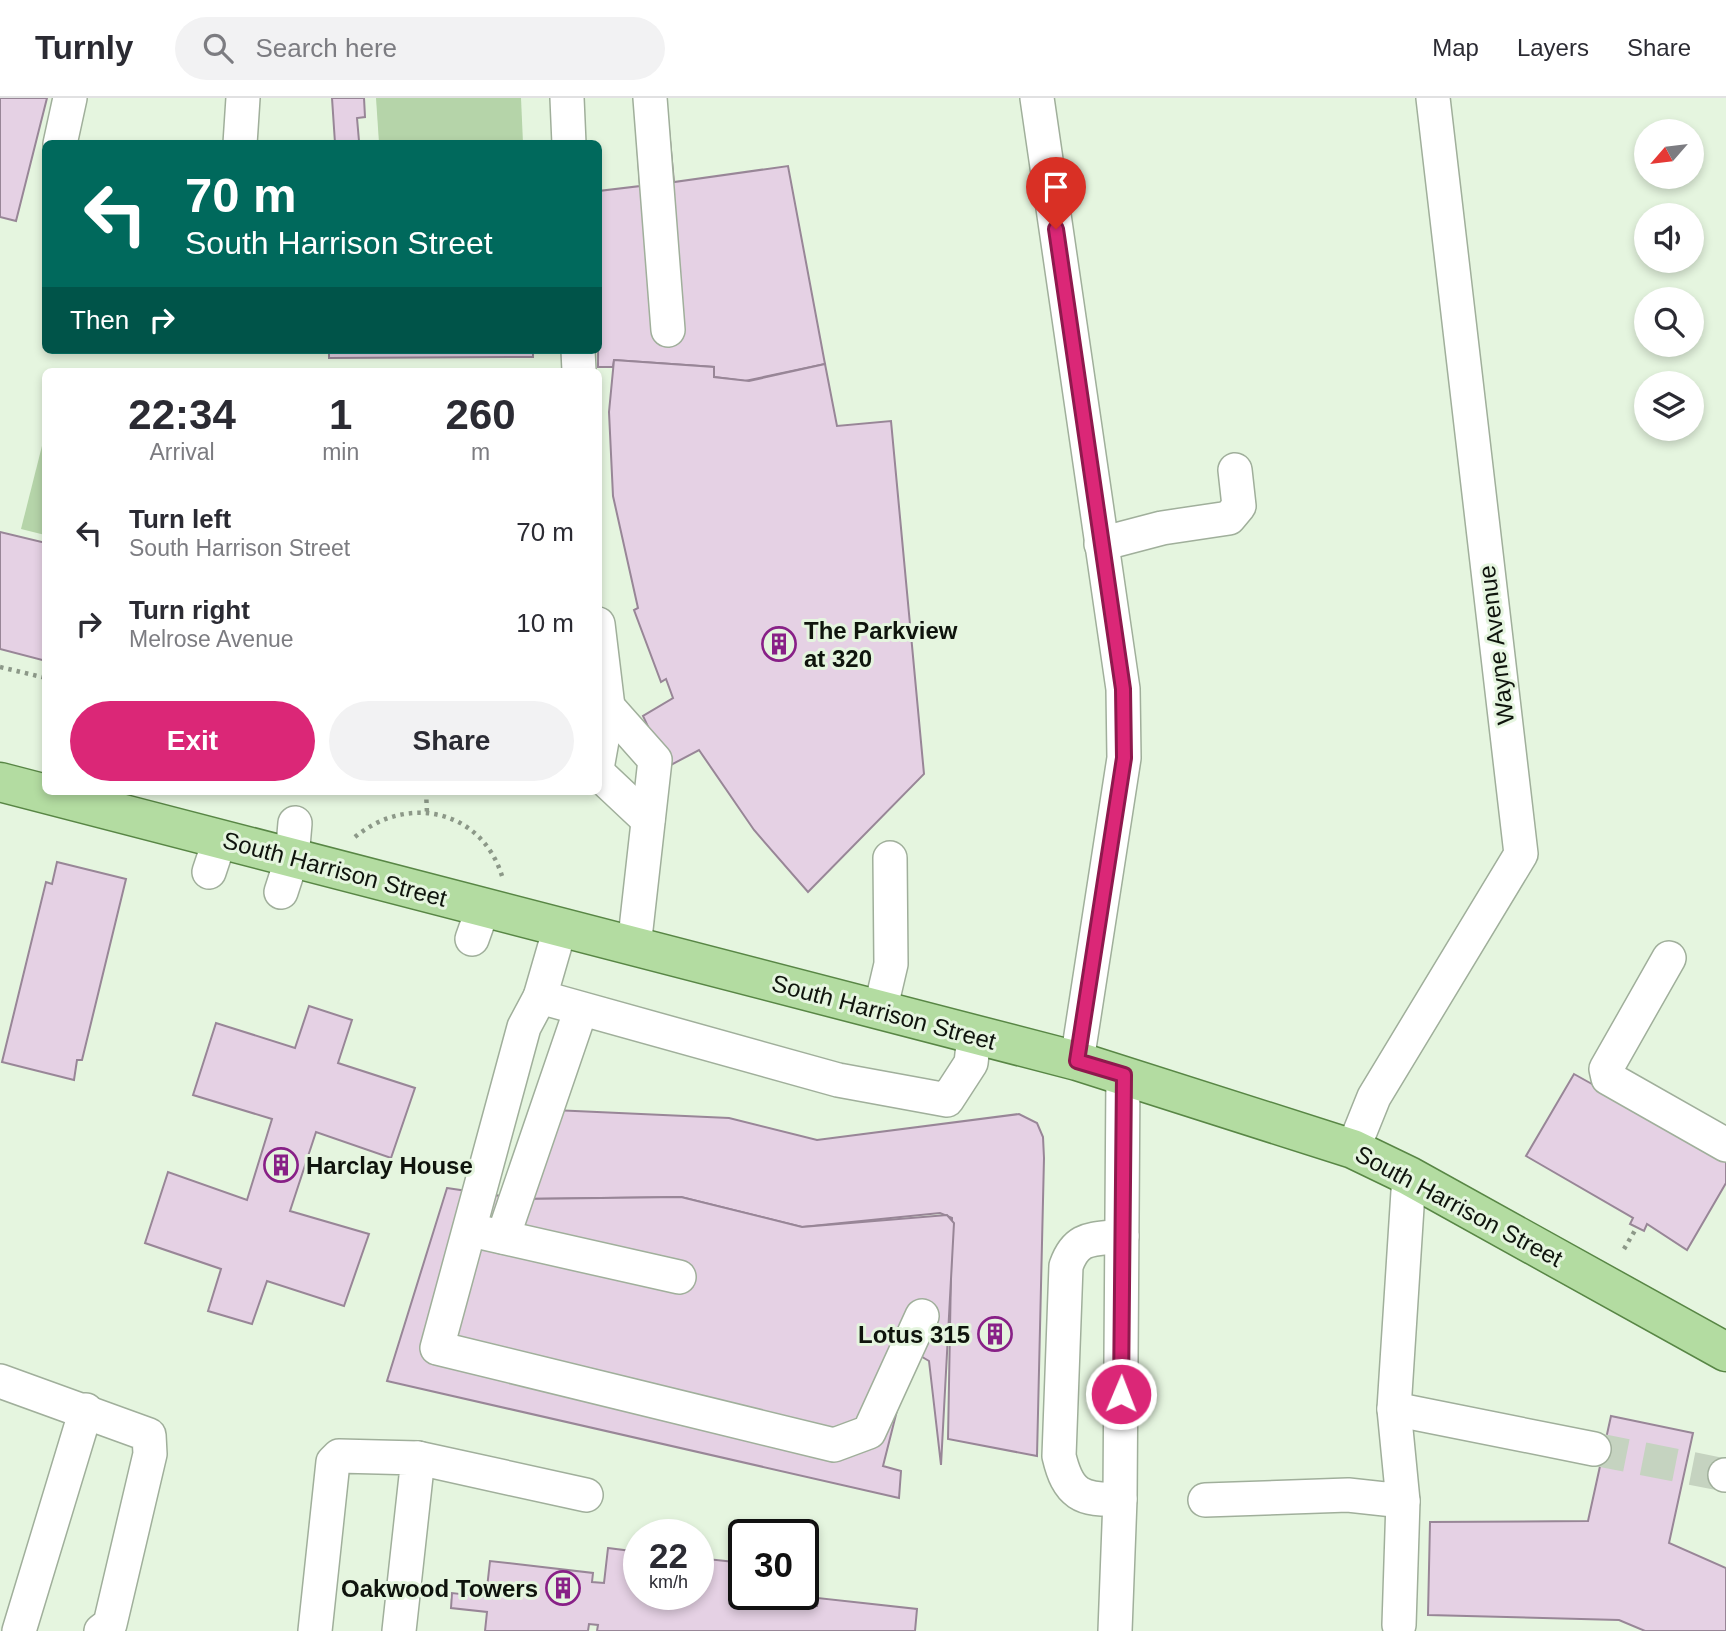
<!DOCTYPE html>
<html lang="en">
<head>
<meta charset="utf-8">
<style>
	body { margin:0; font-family:Arial,sans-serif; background:#f2f2f3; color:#2b2b33; height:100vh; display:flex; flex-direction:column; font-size:26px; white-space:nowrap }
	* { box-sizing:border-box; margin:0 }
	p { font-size:23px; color:#7c7c81 }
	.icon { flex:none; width:38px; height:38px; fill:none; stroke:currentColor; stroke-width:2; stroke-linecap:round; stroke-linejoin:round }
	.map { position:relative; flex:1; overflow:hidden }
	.details { position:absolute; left:42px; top:270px; width:560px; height:427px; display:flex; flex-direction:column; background:#fff; border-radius:10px; box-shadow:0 4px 10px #0003 }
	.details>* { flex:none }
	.hud { position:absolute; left:42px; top:42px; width:560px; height:214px; border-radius:10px; box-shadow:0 4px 10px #0003; background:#00695c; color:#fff; overflow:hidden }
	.needle { width:46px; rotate:242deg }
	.tools { position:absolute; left:1634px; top:21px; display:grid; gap:14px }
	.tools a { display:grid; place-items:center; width:70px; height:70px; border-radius:50%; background:#fff; box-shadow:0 4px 10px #0003; font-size:35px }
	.speed { position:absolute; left:623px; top:1421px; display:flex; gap:14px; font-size:35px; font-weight:700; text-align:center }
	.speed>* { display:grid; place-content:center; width:91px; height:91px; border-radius:50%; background:#fff; box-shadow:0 4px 10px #0003; line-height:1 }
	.speed small { font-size:18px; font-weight:400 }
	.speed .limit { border:4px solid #111; border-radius:10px; background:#fff; color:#111 }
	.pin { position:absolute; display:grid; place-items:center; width:60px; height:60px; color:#fff; margin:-72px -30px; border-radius:50% 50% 50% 0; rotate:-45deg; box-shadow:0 0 7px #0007 }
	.pin .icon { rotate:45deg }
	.me { position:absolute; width:77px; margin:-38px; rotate:1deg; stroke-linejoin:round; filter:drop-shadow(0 0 5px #0008) }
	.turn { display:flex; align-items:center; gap:24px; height:147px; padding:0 28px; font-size:32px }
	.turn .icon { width:91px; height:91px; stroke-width:2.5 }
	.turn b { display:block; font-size:49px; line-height:60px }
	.then { display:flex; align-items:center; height:66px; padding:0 28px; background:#0003; gap:14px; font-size:26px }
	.eta { display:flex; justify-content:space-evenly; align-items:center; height:119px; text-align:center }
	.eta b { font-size:42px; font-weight:800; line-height:49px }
	.button { display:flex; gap:14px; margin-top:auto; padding:14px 28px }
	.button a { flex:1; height:80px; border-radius:42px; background:#db2777; color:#fff; font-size:28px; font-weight:800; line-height:80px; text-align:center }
	.button a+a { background:#f2f2f3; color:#2b2b33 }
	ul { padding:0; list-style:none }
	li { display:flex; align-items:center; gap:21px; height:91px; padding:0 28px }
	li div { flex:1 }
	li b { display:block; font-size:26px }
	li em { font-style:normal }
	header { display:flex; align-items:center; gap:42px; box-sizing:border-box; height:98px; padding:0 35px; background:#fff; border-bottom:2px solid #e1e1e2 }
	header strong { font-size:33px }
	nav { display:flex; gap:38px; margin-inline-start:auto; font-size:24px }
	.search { width:490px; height:63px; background:#f2f2f3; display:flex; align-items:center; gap:18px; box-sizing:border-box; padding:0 24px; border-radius:38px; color:#7c7c81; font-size:26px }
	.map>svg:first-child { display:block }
	.green { fill:#b5d4a9 }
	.building { fill:#e5d1e4; stroke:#988697; stroke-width:2 }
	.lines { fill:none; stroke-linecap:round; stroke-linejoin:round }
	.minor-tunnel { stroke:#c5d3c0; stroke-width:33; stroke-dasharray:33 17; stroke-linecap:butt }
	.minor-casing { stroke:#a0af9b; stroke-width:36 }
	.major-casing { stroke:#588645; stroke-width:41 }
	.path { stroke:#8c9888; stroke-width:4.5; stroke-dasharray:3.5 5; stroke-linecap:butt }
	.minor { stroke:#fff; stroke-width:33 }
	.major { stroke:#b3dca1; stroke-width:38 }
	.route-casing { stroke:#8e194d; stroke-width:18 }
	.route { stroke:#db2777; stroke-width:12 }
	.labels { text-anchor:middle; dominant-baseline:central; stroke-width:6; stroke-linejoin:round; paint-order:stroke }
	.poi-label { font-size:24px; font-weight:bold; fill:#0f140d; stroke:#e5f5df; text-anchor:start }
	.street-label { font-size:24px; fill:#0f140d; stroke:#e5f5df }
</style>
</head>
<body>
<header>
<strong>Turnly</strong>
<div class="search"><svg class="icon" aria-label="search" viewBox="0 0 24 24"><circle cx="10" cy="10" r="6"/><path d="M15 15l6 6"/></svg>Search here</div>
<nav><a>Map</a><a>Layers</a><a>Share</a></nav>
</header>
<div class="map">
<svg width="1726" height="1533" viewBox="0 0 1726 1533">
	<rect width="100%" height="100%" fill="#e5f5df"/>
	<g class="green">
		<polygon points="376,0 521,0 523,45 379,45"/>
		<polygon points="45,336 45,437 21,431"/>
	</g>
	<g class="building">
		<polygon points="0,0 47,0 16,123 0,119"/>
		<polygon points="332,0 364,0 365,19 357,20 359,43 335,45"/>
		<polygon points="634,0 666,0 674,84 788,68 825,266 745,283 714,279 714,269 614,262 613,269 598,269 599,93 640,88"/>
		<polygon points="329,252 533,252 533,259 329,260"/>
		<polygon points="614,262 714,269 714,279 749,283 825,266 837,328 891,323 924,676 808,794 754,732 699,652 667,669 643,618 673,600 666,581 661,584 634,512 638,510 613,398 609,314"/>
		<polygon points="0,434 46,445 46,563 0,551"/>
		<polygon points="57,764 126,781 82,962 77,962 74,982 2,964 46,784 52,786"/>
		<polygon points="309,908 352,922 338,965 415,990 391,1060 316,1034 290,1113 369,1136 344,1208 267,1183 252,1226 208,1213 221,1171 145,1145 168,1074 247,1102 272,1021 193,997 216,925 295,950"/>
		<polygon points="1574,976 1726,1061 1726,1085 1687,1152 1647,1126 1644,1133 1630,1126 1633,1120 1526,1058"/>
		<polygon points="553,1012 729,1020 817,1042 1019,1016 1037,1025 1043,1039 1044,1060 1037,1358 948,1341 952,1120 940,1115 802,1129 681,1099 521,1101"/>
		<polygon points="447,1090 521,1101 681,1099 802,1129 947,1117 954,1125 941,1367 929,1263 912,1253 883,1368 901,1373 899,1400 387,1283"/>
		<polygon points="1611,1318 1693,1335 1669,1445 1726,1470 1726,1533 1645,1533 1619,1522 1428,1517 1430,1424 1588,1423"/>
		<polygon points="608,1450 639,1454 639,1496 698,1496 698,1460 744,1465 744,1496 803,1496 803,1472 807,1472 804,1507 817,1508 818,1500 917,1511 915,1533 597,1533 598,1527 589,1526 588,1533 485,1533 487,1514 451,1510 452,1495 486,1499 490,1463 593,1475 592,1484 604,1485"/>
	</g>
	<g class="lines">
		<polyline class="minor-tunnel" points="1594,1351 1725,1377"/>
		<g class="minor-casing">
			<g id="minor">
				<polyline points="567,0 569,46"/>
				<polyline points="650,0 668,232"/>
				<polyline points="1037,0 1123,591 1124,660 1077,963"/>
				<polyline points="60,46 70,0"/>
				<polyline points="240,46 243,0"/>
				<polyline points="578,252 579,273"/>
				<polyline points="1101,446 1162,430 1229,420 1239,408 1235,372"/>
				<polyline points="598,526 608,609 598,665"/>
				<polyline points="608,609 655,662 634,849"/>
				<polyline points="598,675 648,722"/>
				<polyline points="209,774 220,741"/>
				<polyline points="281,794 292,760 295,725"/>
				<polyline points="560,830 540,899 838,982 947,1002 971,965 974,938"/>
				<polyline points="472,841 483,810"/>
				<polyline points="1669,860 1606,971 1608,980 1726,1047"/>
				<polyline points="540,899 524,929 437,1250 834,1347 869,1334 922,1218"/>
				<polyline points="880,913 891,866 890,760"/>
				<polyline points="1353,1051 1374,999 1521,756 1433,0"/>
				<polyline points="484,1135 679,1179"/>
				<polyline points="503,1139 581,911"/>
				<polyline points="0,1283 149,1337 150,1356 110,1526 101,1533"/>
				<polyline points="1394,1311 1594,1351"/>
				<polyline points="418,1360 586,1397"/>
				<polyline points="1725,1377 1726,1377"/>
				<path d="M1120 1401C1081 1403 1068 1396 1059 1358L1066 1168C1077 1137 1093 1142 1122 1138"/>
				<polyline points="1205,1402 1348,1397 1403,1403 1394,1311 1409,1078"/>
				<polyline points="1399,1527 1403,1403"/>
				<polyline points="19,1533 86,1312"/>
				<polyline points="315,1533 333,1364 339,1358 418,1360 399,1533"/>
				<polyline points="1115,1533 1120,1401 1123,977"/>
			</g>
		</g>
		<g class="major-casing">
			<polyline id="major" points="0,684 1077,963 1353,1051 1409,1078 1726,1254"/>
		</g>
		<g class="path">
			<polyline points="0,569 46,580"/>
			<polyline points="426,693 427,715"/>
			<path d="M355 739C407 696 481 711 502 778"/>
			<polyline points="1624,1151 1637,1129"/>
		</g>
		<use href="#minor" class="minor"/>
		<use href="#major" class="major"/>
	</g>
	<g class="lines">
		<g class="route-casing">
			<polyline id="route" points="1056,131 1123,591 1124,660 1077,963 1124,977 1121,1296"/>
		</g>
		<use href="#route" class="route"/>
	</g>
	<defs>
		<g id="building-ring" transform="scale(1.75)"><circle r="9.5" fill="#e5f5df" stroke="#882087" stroke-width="1.5"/><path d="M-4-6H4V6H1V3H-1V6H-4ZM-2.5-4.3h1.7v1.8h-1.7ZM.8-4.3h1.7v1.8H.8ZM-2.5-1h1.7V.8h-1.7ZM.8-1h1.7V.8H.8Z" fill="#882087"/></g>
	</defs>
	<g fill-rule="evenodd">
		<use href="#building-ring" x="779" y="546"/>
		<use href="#building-ring" x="281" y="1067"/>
		<use href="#building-ring" x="995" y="1236"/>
		<use href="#building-ring" x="563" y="1490"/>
	</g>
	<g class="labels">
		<g class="poi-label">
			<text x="804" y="532">The Parkview<tspan x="804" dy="28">at 320</tspan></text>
			<text x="306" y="1067">Harclay House</text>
			<text x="970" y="1236" text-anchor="end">Lotus 315</text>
			<text x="538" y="1490" text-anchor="end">Oakwood Towers</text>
		</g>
		<g class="street-label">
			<text transform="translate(1496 547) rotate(-97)">Wayne Avenue</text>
			<text transform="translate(335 771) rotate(15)">South Harrison Street</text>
			<text transform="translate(884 914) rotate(15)">South Harrison Street</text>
			<text transform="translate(1459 1108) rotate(28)">South Harrison Street</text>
		</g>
	</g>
</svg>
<div class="tools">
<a><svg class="needle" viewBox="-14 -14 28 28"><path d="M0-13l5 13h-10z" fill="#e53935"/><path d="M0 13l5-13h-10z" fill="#7c7c81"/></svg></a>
<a><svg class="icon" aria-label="sound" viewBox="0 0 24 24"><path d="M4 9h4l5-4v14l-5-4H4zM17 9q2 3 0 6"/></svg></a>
<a><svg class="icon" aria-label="search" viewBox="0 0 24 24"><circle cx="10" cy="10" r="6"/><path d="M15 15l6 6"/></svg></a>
<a><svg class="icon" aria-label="layers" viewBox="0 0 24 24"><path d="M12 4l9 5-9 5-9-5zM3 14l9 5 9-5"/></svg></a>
</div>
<div class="speed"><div>22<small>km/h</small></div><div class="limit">30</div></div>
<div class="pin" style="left:1056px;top:131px;background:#d93025"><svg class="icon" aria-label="arrive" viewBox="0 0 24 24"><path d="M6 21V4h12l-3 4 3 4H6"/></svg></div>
<svg class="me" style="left:1121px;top:1296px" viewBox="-20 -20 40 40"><circle r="17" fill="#db2777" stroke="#fff" stroke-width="3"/><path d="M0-11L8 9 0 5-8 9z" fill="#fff"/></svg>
<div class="hud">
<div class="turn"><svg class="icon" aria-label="left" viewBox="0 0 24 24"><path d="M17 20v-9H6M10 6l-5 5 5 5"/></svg><div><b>70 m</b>South Harrison Street</div></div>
<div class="then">Then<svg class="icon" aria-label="right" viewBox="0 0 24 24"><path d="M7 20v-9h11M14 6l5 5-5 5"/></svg></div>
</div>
<section class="details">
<div class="eta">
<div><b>22:34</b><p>Arrival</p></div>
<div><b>1</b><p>min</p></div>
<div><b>260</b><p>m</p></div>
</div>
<ul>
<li><svg class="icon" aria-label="left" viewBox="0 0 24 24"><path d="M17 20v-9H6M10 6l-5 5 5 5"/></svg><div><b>Turn left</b><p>South Harrison Street</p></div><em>70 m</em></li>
<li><svg class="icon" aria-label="right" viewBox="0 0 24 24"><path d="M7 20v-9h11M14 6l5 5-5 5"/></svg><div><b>Turn right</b><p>Melrose Avenue</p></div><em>10 m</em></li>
</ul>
<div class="button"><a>Exit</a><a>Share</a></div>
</section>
</div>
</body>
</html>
